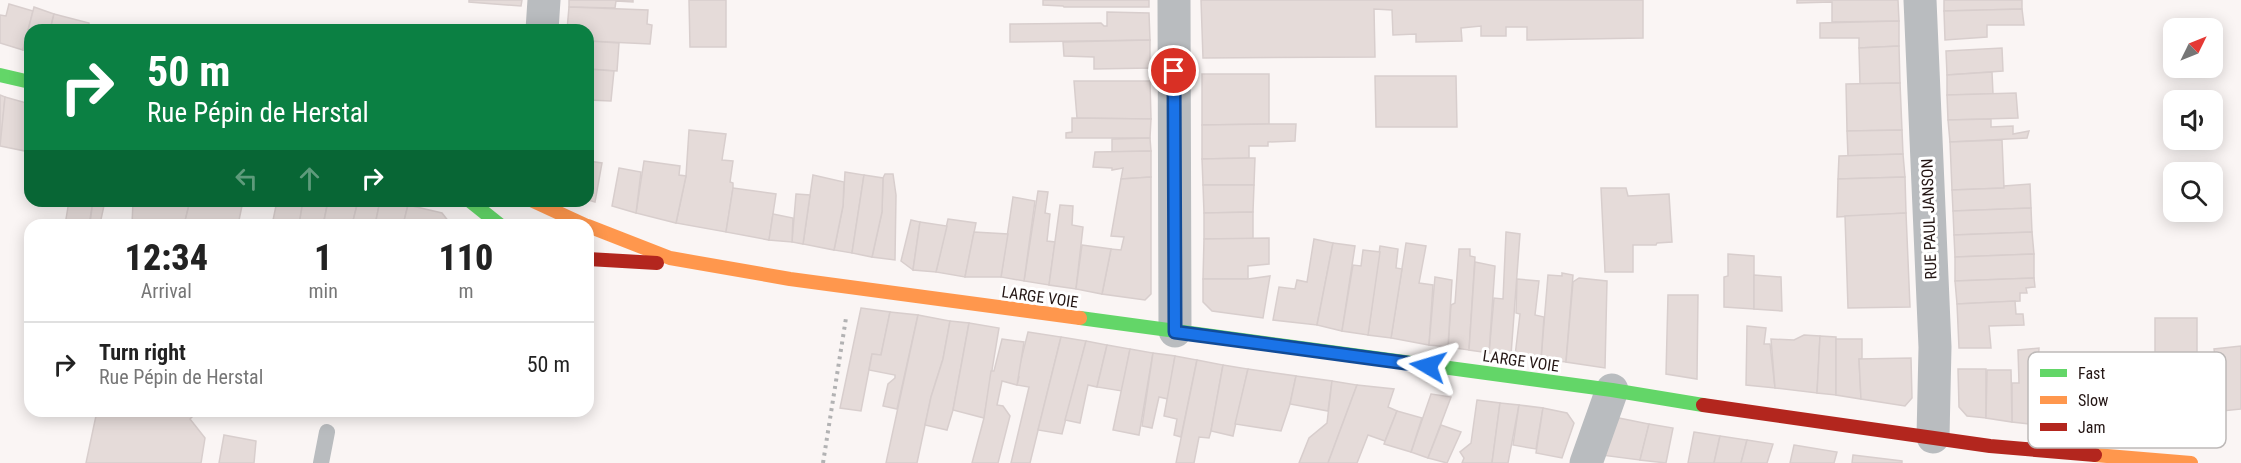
<!DOCTYPE html>
<html lang="en">
<head>
<meta charset="utf-8">
<style>
	body { margin:0; font-family:"Roboto Condensed",sans-serif; background:#f6f6f6; color:#222; height:100vh; display:flex; flex-direction:column; font-size:22px; white-space:nowrap }
	* { box-sizing:border-box; margin:0 }
	p { font-size:20px; color:#767676 }
	.icon { flex:none; width:33px; height:33px; fill:none; stroke:currentColor; stroke-width:2; stroke-linecap:round; stroke-linejoin:round }
	.map { position:relative; flex:1; overflow:hidden }
	.drawer { position:absolute; left:24px; top:219px; width:570px; height:198px; display:flex; flex-direction:column; background:#fff; border-radius:18px; box-shadow:0 3px 15px #0003 }
	.drawer>* { flex:none }
	.guide { position:absolute; left:24px; top:24px; width:570px; height:183px; border-radius:18px; box-shadow:0 3px 15px #0003; background:#0b8043; color:#fff; overflow:hidden }
	.needle { width:39px; rotate:47deg }
	.controls { position:absolute; left:2163px; top:18px; display:grid; gap:12px }
	.controls a { display:grid; place-items:center; width:60px; height:60px; border-radius:12px; background:#fff; box-shadow:0 3px 15px #0003; font-size:30px }
	.pin { position:absolute; display:grid; place-items:center; width:51px; height:51px; color:#fff; margin:-26px; border:3px solid #fff; border-radius:50%; box-shadow:0 2px 6px #0007 }
	.me { position:absolute; width:66px; margin:-33px; rotate:277deg; stroke-linejoin:round; filter:drop-shadow(0 0 4px #0008) }
	.turn { display:flex; align-items:center; gap:21px; height:126px; padding:0 24px; font-size:27px }
	.turn .icon { width:78px; height:78px; stroke-width:2.5 }
	.turn b { display:block; font-size:42px; line-height:51px }
	.lanes { display:flex; align-items:center; height:57px; padding:0 24px; background:#0003; justify-content:center; gap:30px; direction:ltr }
	.lanes .off { opacity:.35 }
	.eta { display:flex; justify-content:space-evenly; align-items:center; height:102px; text-align:center }
	.eta b { font-size:36px; font-weight:800; line-height:42px }
	ul { padding:0; list-style:none }
	li { display:flex; align-items:center; gap:18px; height:84px; padding:0 24px; border-top:2px solid #e0e0e0 }
	li div { flex:1 }
	li b { display:block; font-size:22px }
	li em { font-style:normal }
	.map>svg:first-child { display:block }
	.building { fill:#e5dbd9; stroke:#d8cecd; stroke-width:1.5 }
	.lines { fill:none; stroke-linecap:round; stroke-linejoin:round }
	.path { stroke:#b2b2b3; stroke-width:4; stroke-dasharray:3 4.5; stroke-linecap:butt }
	.lane { stroke:#b9bcbf; stroke-width:16 }
	.street { stroke:#b9bcbf; stroke-width:33 }
	.fast { stroke:#63d668; stroke-width:14 }
	.slow { stroke:#ff974d; stroke-width:14 }
	.jam { stroke:#b3261e; stroke-width:14 }
	.route-casing { stroke:#114b97; stroke-width:15 }
	.route { stroke:#1a73e8; stroke-width:10 }
	.labels { text-anchor:middle; dominant-baseline:central; stroke-width:6; stroke-linejoin:round; paint-order:stroke }
	.street-label { font-size:16px; fill:#231513; stroke:#fff }
	.key { fill:#fff; stroke:#bdb9b8; stroke-width:1.5 }
	.key-label { font-size:16px; fill:#231513 }
</style>
</head>
<body>
<div class="map">
<svg width="2241" height="463" viewBox="0 0 2241 463">
	<rect width="100%" height="100%" fill="#faf5f4"/>
	<g class="building">
		<polygon points="469,0 522,0 521,6 469,2"/>
		<polygon points="569,0 633,0 633,2 616,1 615,8 569,7"/>
		<polygon points="689,0 726,0 726,47 690,47"/>
		<polygon points="1043,0 1149,0 1149,7 1064,7 1063,6 1043,5"/>
		<polygon points="1201,0 1643,0 1643,38 1527,40 1527,27 1506,27 1506,36 1481,36 1481,26 1461,28 1462,41 1416,42 1416,34 1393,35 1392,10 1374,9 1375,57 1203,58"/>
		<polygon points="1797,0 1898,0 1899,21 1832,22 1832,2 1797,3"/>
		<polygon points="1944,0 2022,0 2022,9 1944,11"/>
		<polygon points="9,4 33,11 23,50 0,43 0,15 6,16"/>
		<polygon points="34,7 54,14 50,30 30,30 30,51 23,50"/>
		<polygon points="569,7 648,10 647,24 652,25 650,44 588,41 588,30 567,30"/>
		<polygon points="2022,9 2024,25 1987,25 1987,37 1945,40 1944,11"/>
		<polygon points="1107,12 1149,13 1150,40 1010,42 1010,24 1101,23 1104,26 1107,26"/>
		<polygon points="54,14 89,23 89,30 50,30"/>
		<polygon points="1899,21 1899,46 1859,48 1859,38 1820,38 1820,23"/>
		<polygon points="1150,40 1150,68 1094,69 1094,57 1064,56 1063,42"/>
		<polygon points="588,41 619,43 617,71 588,69"/>
		<polygon points="1899,46 1900,83 1860,84 1859,48"/>
		<polygon points="2002,48 2003,71 1947,75 1946,51"/>
		<polygon points="588,69 614,71 611,101 588,100"/>
		<polygon points="1992,72 1993,94 1947,95 1947,75"/>
		<polygon points="1202,74 1269,74 1269,124 1202,125"/>
		<polygon points="1375,76 1456,76 1457,127 1376,127"/>
		<polygon points="1074,81 1150,81 1151,119 1077,118"/>
		<polygon points="1900,83 1902,130 1847,131 1846,84"/>
		<polygon points="2016,93 2018,118 1948,120 1947,95"/>
		<polygon points="0,95 5,97 1,143 0,143"/>
		<polygon points="5,97 30,104 30,119 25,151 0,146"/>
		<polygon points="1072,118 1151,119 1150,138 1066,138 1066,133 1072,132"/>
		<polygon points="30,119 30,152 25,151"/>
		<polygon points="1991,119 1991,127 2013,126 2013,134 2029,131 2027,138 1950,142 1948,120"/>
		<polygon points="1269,124 1296,124 1295,141 1268,142 1268,146 1249,146 1249,158 1202,159 1202,125"/>
		<polygon points="689,130 726,134 722,160 733,161 730,182 733,183 733,188 726,232 676,223 686,176"/>
		<polygon points="1902,130 1903,154 1848,156 1847,131"/>
		<polygon points="1150,138 1151,151 1112,152 1112,139"/>
		<polygon points="2002,140 2004,188 1952,190 1950,142"/>
		<polygon points="1151,151 1151,177 1121,179 1123,168 1112,170 1112,168 1093,167 1095,152"/>
		<polygon points="1903,154 1905,177 1838,179 1839,156"/>
		<polygon points="1249,158 1255,158 1254,185 1203,185 1202,159"/>
		<polygon points="588,161 602,163 595,202 588,200"/>
		<polygon points="644,161 680,166 679,175 686,176 676,223 636,213"/>
		<polygon points="619,168 641,172 636,213 612,206"/>
		<polygon points="845,172 864,175 852,253 834,250 843,206"/>
		<polygon points="885,174 893,174 896,195 895,260 872,257 882,212 883,178"/>
		<polygon points="813,175 844,182 843,206 834,250 803,244"/>
		<polygon points="864,175 883,178 882,212 872,257 852,253"/>
		<polygon points="1151,177 1151,294 1145,300 1102,294 1111,249 1121,250 1124,237 1111,236 1121,179"/>
		<polygon points="1905,177 1906,213 1837,217 1838,179"/>
		<polygon points="2030,184 2031,208 1953,211 1952,190 2004,188 2004,186"/>
		<polygon points="1203,185 1254,185 1253,212 1204,213"/>
		<polygon points="733,188 776,194 769,240 726,232"/>
		<polygon points="1601,188 1626,188 1628,196 1669,194 1672,242 1657,243 1656,245 1633,245 1633,272 1605,272"/>
		<polygon points="1038,191 1048,192 1045,213 1050,214 1047,241 1055,242 1049,285 1024,281"/>
		<polygon points="796,194 810,195 803,244 792,242"/>
		<polygon points="1013,197 1035,201 1024,281 1001,277"/>
		<polygon points="69,201 93,201 89,225 65,225"/>
		<polygon points="93,201 105,201 100,224 90,223"/>
		<polygon points="133,201 190,201 184,225 149,221 149,225 132,225"/>
		<polygon points="190,201 243,201 238,225 184,225"/>
		<polygon points="277,201 303,201 299,225 272,225"/>
		<polygon points="303,201 328,201 323,225 299,225"/>
		<polygon points="328,201 358,201 352,225 333,225 333,223 324,221"/>
		<polygon points="358,201 380,201 375,225 352,225"/>
		<polygon points="380,201 392,201 408,205 403,225 375,225"/>
		<polygon points="408,205 442,213 449,222 448,225 403,225"/>
		<polygon points="1060,205 1073,206 1072,225 1083,227 1076,289 1049,285"/>
		<polygon points="2031,208 2032,232 1954,235 1953,211"/>
		<polygon points="1253,212 1253,239 1204,239 1204,213"/>
		<polygon points="1906,213 1910,307 1848,308 1845,216"/>
		<polygon points="773,214 793,218 792,242 769,240"/>
		<polygon points="948,219 976,223 965,277 936,272"/>
		<polygon points="911,220 920,222 913,270 901,261"/>
		<polygon points="920,222 947,226 936,272 913,270"/>
		<polygon points="974,232 1008,234 1001,277 965,277"/>
		<polygon points="1506,232 1520,234 1511,355 1489,353 1494,298 1503,299"/>
		<polygon points="2032,232 2034,254 1955,257 1954,235"/>
		<polygon points="1269,238 1269,264 1248,266 1248,279 1203,279 1204,239"/>
		<polygon points="1314,239 1333,243 1317,325 1273,320 1279,287 1295,289 1297,280 1307,282"/>
		<polygon points="1333,243 1355,246 1342,331 1317,325"/>
		<polygon points="1406,243 1426,246 1419,283 1433,285 1429,345 1391,338"/>
		<polygon points="1082,245 1111,249 1102,294 1076,289"/>
		<polygon points="1380,246 1398,249 1396,268 1402,269 1391,338 1368,335"/>
		<polygon points="1459,249 1470,249 1470,256 1475,257 1469,350 1448,347 1451,305 1455,303"/>
		<polygon points="1363,250 1380,252 1368,335 1342,331 1353,265 1361,266"/>
		<polygon points="1728,254 1754,256 1754,309 1724,307 1724,277 1728,276"/>
		<polygon points="2034,254 2034,278 1955,281 1955,257"/>
		<polygon points="1475,262 1495,266 1489,353 1469,350"/>
		<polygon points="1562,273 1573,275 1566,362 1541,359 1548,275 1562,276"/>
		<polygon points="1754,275 1781,277 1782,311 1754,309"/>
		<polygon points="1270,276 1263,318 1212,311 1203,302 1203,279 1248,279"/>
		<polygon points="1435,277 1452,280 1448,347 1429,345"/>
		<polygon points="1579,278 1607,281 1605,368 1566,362 1573,282"/>
		<polygon points="2034,278 2035,287 2026,288 2027,293 2020,293 2020,301 1957,304 1955,281"/>
		<polygon points="1517,279 1539,281 1535,315 1544,317 1541,359 1515,356 1520,314 1516,313"/>
		<polygon points="1668,295 1698,295 1697,379 1666,374"/>
		<polygon points="2015,301 2016,314 2023,314 2024,325 1989,326 1991,348 1959,348 1957,304"/>
		<polygon points="861,308 890,312 881,355 872,354 861,411 840,408"/>
		<polygon points="890,312 918,315 897,409 883,406 888,384 895,378 895,375 869,370 872,354 881,355"/>
		<polygon points="918,315 950,321 943,359 931,397 917,463 886,463"/>
		<polygon points="2155,318 2197,318 2197,370 2171,371 2171,353 2155,353"/>
		<polygon points="950,321 969,323 953,410 947,430 925,425 931,397 943,359"/>
		<polygon points="969,323 999,328 984,418 953,410"/>
		<polygon points="1747,326 1766,328 1764,344 1770,344 1775,388 1746,385"/>
		<polygon points="1028,332 1061,337 1030,463 1011,463 1029,387 1017,385 1019,377 1017,376"/>
		<polygon points="1804,335 1820,336 1817,393 1775,388 1771,339 1794,340"/>
		<polygon points="1820,336 1836,337 1836,395 1817,393"/>
		<polygon points="1061,337 1086,341 1062,434 1038,430"/>
		<polygon points="1002,339 1024,342 1017,385 1002,381 997,405 1003,406 1010,416 998,463 972,463 984,418 991,371 994,371"/>
		<polygon points="1836,339 1862,339 1862,359 1859,359 1861,399 1836,395"/>
		<polygon points="1086,341 1107,345 1097,387 1088,385 1080,423 1065,420"/>
		<polygon points="1107,345 1130,349 1122,391 1097,387"/>
		<polygon points="2241,346 2241,409 2222,411 2214,349"/>
		<polygon points="2039,348 2037,383 2039,425 2012,422 2012,383 2019,383 2018,350"/>
		<polygon points="1130,349 1153,353 1139,435 1113,430"/>
		<polygon points="1153,353 1175,356 1168,399 1159,397 1152,428 1142,426"/>
		<polygon points="1175,356 1197,360 1181,437 1174,435 1177,419 1164,416"/>
		<polygon points="1911,358 1912,398 1905,406 1861,399 1859,359"/>
		<polygon points="1197,360 1223,365 1211,431 1209,438 1199,437 1194,463 1176,463"/>
		<polygon points="1223,365 1248,369 1233,436 1211,431"/>
		<polygon points="1248,369 1296,376 1290,404 1281,431 1235,424"/>
		<polygon points="1958,369 1986,369 1986,418 1967,416 1959,407"/>
		<polygon points="1987,370 2011,370 2012,422 1986,418"/>
		<polygon points="1296,376 1332,381 1328,411 1290,404"/>
		<polygon points="1332,381 1357,385 1328,463 1299,463 1309,438 1327,423"/>
		<polygon points="1357,385 1394,389 1388,407 1397,411 1385,441 1368,435 1357,463 1328,463"/>
		<polygon points="1431,394 1451,397 1428,458 1411,452"/>
		<polygon points="1477,400 1500,403 1492,463 1462,463 1464,458 1460,452 1471,443"/>
		<polygon points="1500,403 1519,405 1508,463 1492,463"/>
		<polygon points="1519,405 1543,408 1536,449 1513,445"/>
		<polygon points="1543,408 1567,413 1574,423 1562,458 1536,453"/>
		<polygon points="97,411 191,411 194,415 190,419 205,438 201,463 86,463"/>
		<polygon points="1397,411 1422,418 1411,452 1384,444"/>
		<polygon points="1619,418 1649,424 1640,460 1601,455"/>
		<polygon points="1649,424 1673,428 1666,463 1640,460"/>
		<polygon points="1441,425 1461,432 1447,463 1428,458"/>
		<polygon points="1694,432 1720,436 1714,463 1688,463"/>
		<polygon points="224,435 256,441 254,463 219,463"/>
		<polygon points="1720,436 1747,440 1741,463 1714,463"/>
		<polygon points="1747,440 1773,444 1767,463 1741,463"/>
		<polygon points="1794,445 1837,452 1834,463 1790,463"/>
		<polygon points="1853,455 1902,461 1902,463 1852,463"/>
	</g>
	<g class="lines">
		<polyline class="path" points="823,463 846,318"/>
		<polyline class="lane" points="321,463 327,432"/>
		<g class="street">
			<polyline points="1174,0 1175,331"/>
			<polyline points="1920,0 1935,347 1933,437"/>
			<polyline points="542,30 544,0"/>
			<polyline points="1586,463 1612,390"/>
		</g>
		<g class="fast">
			<polyline points="0,75 30,82"/>
			<polyline points="470,201 500,225"/>
			<polyline points="1080,318 1612,390 1703,405"/>
		</g>
		<g class="slow">
			<polyline points="533,201 585,225"/>
			<polyline points="588,226 670,258 790,279 1080,318"/>
			<polyline points="2095,455 2191,463"/>
		</g>
		<g class="jam">
			<polyline points="588,259 657,263"/>
			<polyline points="1703,405 1990,446 2095,455"/>
		</g>
	</g>
	<g class="lines">
		<g class="route-casing">
			<polyline id="route" points="1174,71 1175,332 1428,366"/>
		</g>
		<use href="#route" class="route"/>
	</g>
	<g class="labels">
		<g class="street-label">
			<text transform="translate(1929 219) rotate(-92)">RUE PAUL JANSON</text>
			<text transform="translate(1040 297) rotate(8)">LARGE VOIE</text>
			<text transform="translate(1521 361) rotate(8)">LARGE VOIE</text>
		</g>
	</g>
	<rect x="2028" y="352" width="198" height="96" rx="9" class="key"/>
	<rect x="2040" y="369" width="27" height="8" fill="#63d668"/>
	<rect x="2040" y="396" width="27" height="8" fill="#ff974d"/>
	<rect x="2040" y="423" width="27" height="8" fill="#b3261e"/>
	<g class="key-label">
		<text x="2078" y="379">Fast</text>
		<text x="2078" y="406">Slow</text>
		<text x="2078" y="433">Jam</text>
	</g>
</svg>
<div class="controls">
<a><svg class="needle" viewBox="-14 -14 28 28"><path d="M0-13l5 13h-10z" fill="#e53935"/><path d="M0 13l5-13h-10z" fill="#767676"/></svg></a>
<a><svg class="icon" aria-label="sound" viewBox="0 0 24 24"><path d="M4 9h4l5-4v14l-5-4H4zM17 9q2 3 0 6"/></svg></a>
<a><svg class="icon" aria-label="search" viewBox="0 0 24 24"><circle cx="10" cy="10" r="6"/><path d="M15 15l6 6"/></svg></a>
</div>
<div class="pin" style="left:1174px;top:71px;background:#d93025"><svg class="icon" aria-label="arrive" viewBox="0 0 24 24"><path d="M6 21V4h12l-3 4 3 4H6"/></svg></div>
<svg class="me" style="left:1428px;top:366px" viewBox="-20 -20 40 40"><path d="M0-17L14 15 0 8-14 15z" fill="#1a73e8" stroke="#fff" stroke-width="4"/></svg>
<div class="guide">
<div class="turn"><svg class="icon" aria-label="right" viewBox="0 0 24 24"><path d="M7 20v-9h11M14 6l5 5-5 5"/></svg><div><b>50 m</b>Rue Pépin de Herstal</div></div>
<div class="lanes"><svg class="icon off" aria-label="left" viewBox="0 0 24 24"><path d="M17 20v-9H6M10 6l-5 5 5 5"/></svg><svg class="icon off" aria-label="ahead" viewBox="0 0 24 24"><path d="M12 20V5M6 11l6-6 6 6"/></svg><svg class="icon" aria-label="right" viewBox="0 0 24 24"><path d="M7 20v-9h11M14 6l5 5-5 5"/></svg></div>
</div>
<section class="drawer">
<div class="eta">
<div><b>12:34</b><p>Arrival</p></div>
<div><b>1</b><p>min</p></div>
<div><b>110</b><p>m</p></div>
</div>
<ul>
<li><svg class="icon" aria-label="right" viewBox="0 0 24 24"><path d="M7 20v-9h11M14 6l5 5-5 5"/></svg><div><b>Turn right</b><p>Rue Pépin de Herstal</p></div><em>50 m</em></li>
</ul>
</section>
</div>
</body>
</html>
